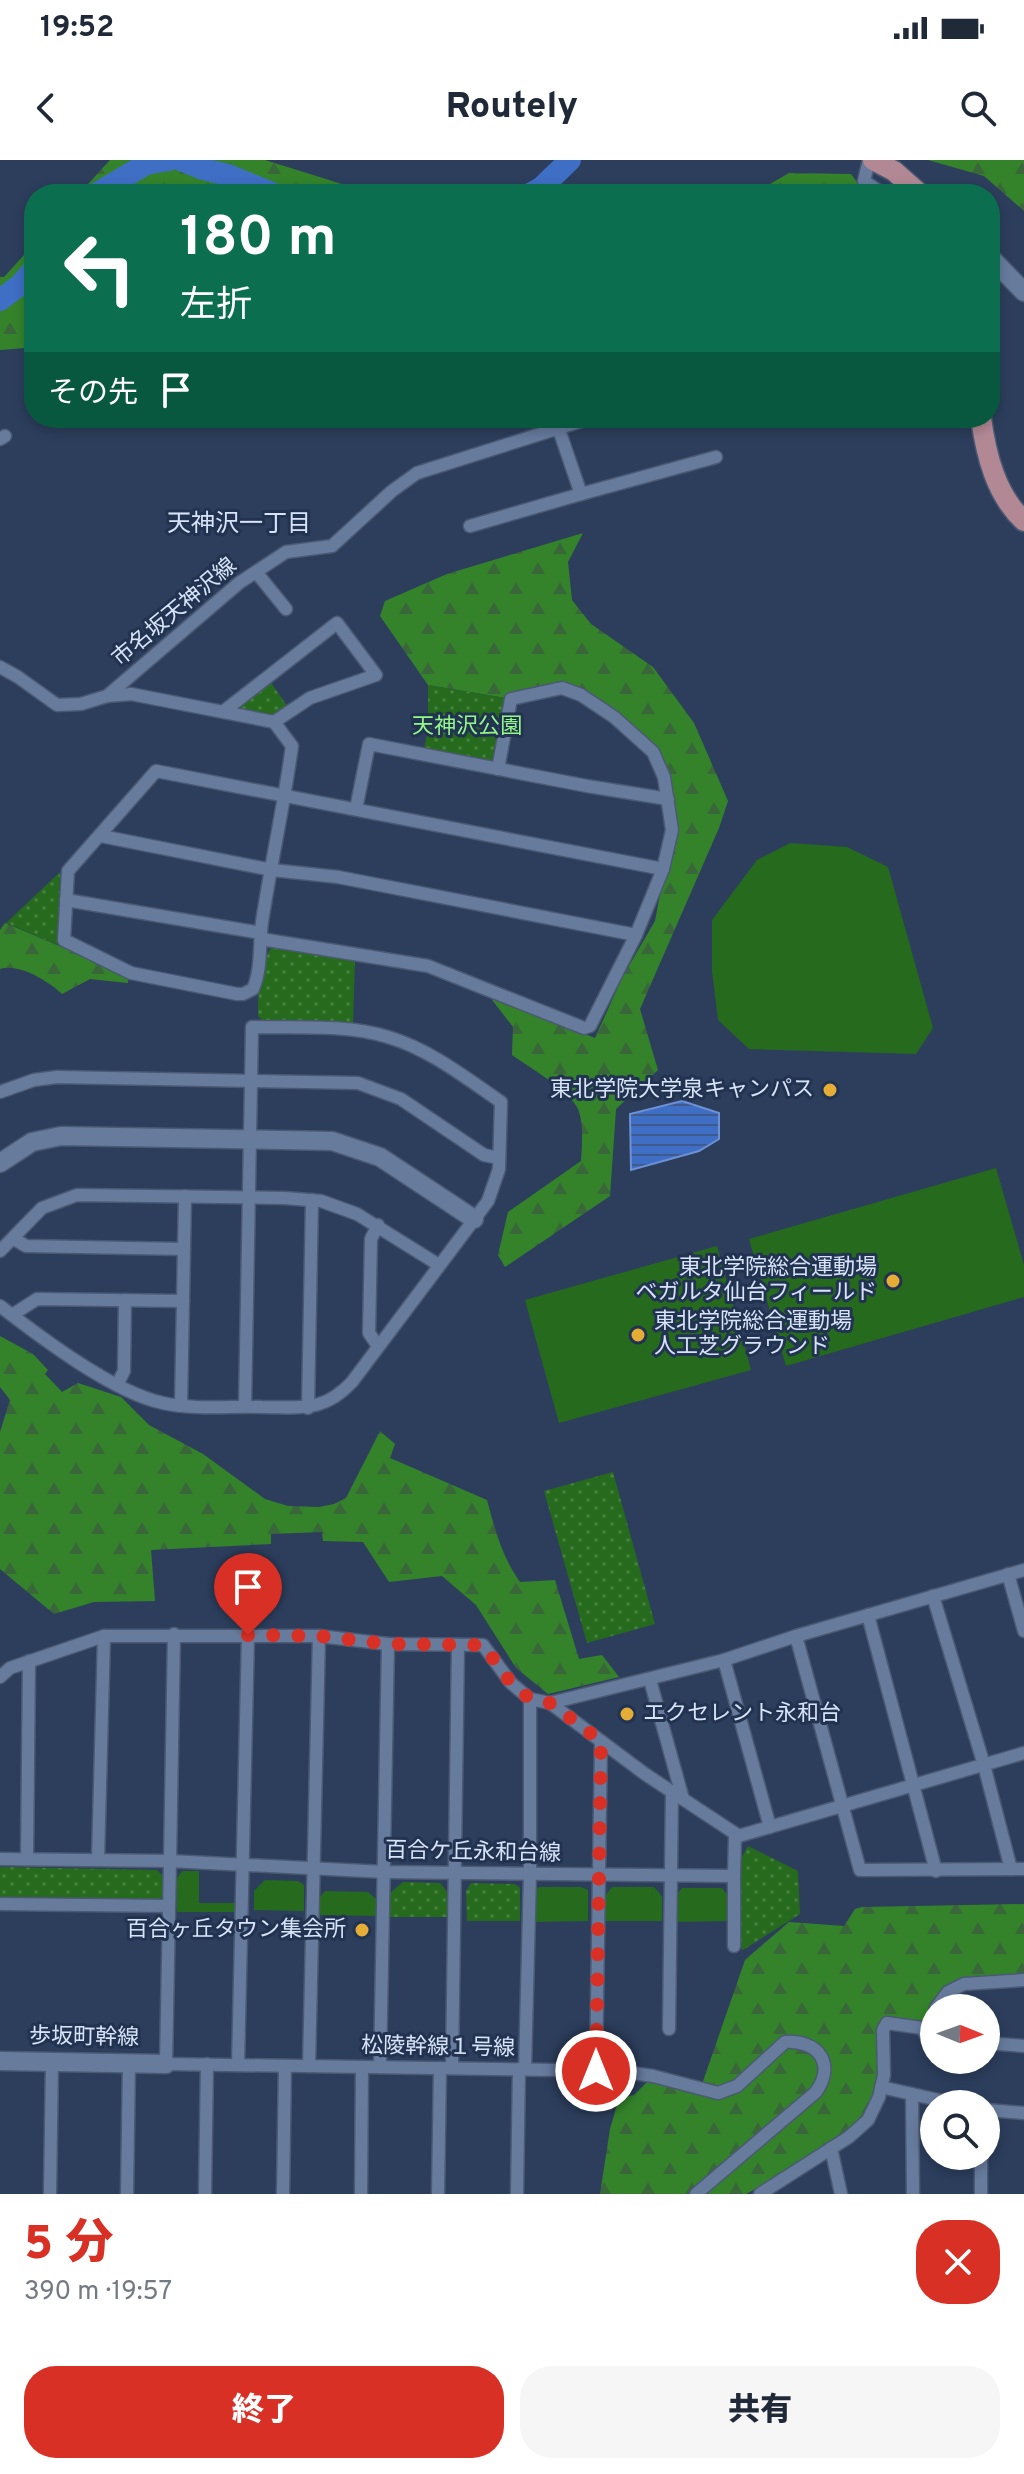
<!DOCTYPE html>
<html lang="ja">
<head>
<meta charset="utf-8">
<style>
	body { margin:0; font-family:Overpass,"Noto Sans JP",sans-serif; background:#f6f6f7; color:#1f2937; height:100vh; display:flex; flex-direction:column; font-size:30px; white-space:nowrap }
	* { box-sizing:border-box; margin:0 }
	p { font-size:26px; color:#747a83 }
	.icon { flex:none; width:44px; height:44px; fill:none; stroke:currentColor; stroke-width:2; stroke-linecap:round; stroke-linejoin:round }
	.map { position:relative; height:2034px; overflow:hidden }
	.side { display:flex; flex-direction:column; background:#fff; flex:1 }
	.side>* { flex:none }
	.hud { position:absolute; left:24px; top:24px; width:976px; height:244px; border-radius:32px; box-shadow:0 4px 12px #0003; background:#0b6e4f; color:#fff; overflow:hidden }
	.needle { width:52px; rotate:91deg }
	.buttons { position:absolute; left:920px; top:1834px; display:grid; gap:16px }
	.buttons a { display:grid; place-items:center; width:80px; height:80px; border-radius:50%; background:#fff; box-shadow:0 4px 12px #0003; font-size:40px }
	.pin { position:absolute; display:grid; place-items:center; width:68px; height:68px; color:#fff; margin:-82px -34px; border-radius:50% 50% 50% 0; rotate:-45deg; box-shadow:0 0 8px #0007 }
	.pin .icon { rotate:45deg }
	.me { position:absolute; width:88px; margin:-44px; rotate:0deg; stroke-linejoin:round; filter:drop-shadow(0 0 6px #0008) }
	.turn { display:flex; align-items:center; gap:28px; height:168px; padding:0 24px; font-size:36px }
	.turn .icon { width:104px; height:104px; stroke-width:2.5 }
	.turn b { display:block; font-size:56px; line-height:68px }
	.then { display:flex; align-items:center; height:76px; padding:0 24px; background:#0003; gap:16px; font-size:30px }
	.round { display:grid; place-items:center; flex:none; width:84px; height:84px; border-radius:32px; background:#f6f6f7 }
	.overview { display:flex; align-items:center; justify-content:space-between; height:136px; padding:0 24px }
	h1 { font-size:48px; font-weight:800; line-height:60px; color:#d93025 }
	.cta { display:flex; gap:16px; margin-top:auto; padding:16px 24px }
	.cta a { flex:1; height:92px; border-radius:32px; background:#d93025; color:#fff; font-size:32px; font-weight:800; line-height:92px; text-align:center }
	.cta a+a { background:#f6f6f7; color:#1f2937 }
	.status { display:flex; justify-content:space-between; align-items:center; height:56px; padding:0 40px; background:#fff; direction:ltr }
	.status svg { height:22px; fill:currentColor }
	header { display:flex; justify-content:space-between; align-items:center; height:104px; padding:0 24px; background:#fff; font-size:36px; font-weight:800 }
	.map>svg:first-child { display:block }
	.green { fill:#266b1d }
	.forest { fill:url(#forest-firs) }
	.park { fill:url(#park-dots) }
	.water { fill:url(#water-rules); stroke:#6d91d4; stroke-width:2 }
	.lines { fill:none; stroke-linecap:round; stroke-linejoin:round }
	.river { stroke:#3f6ec5; stroke-width:22 }
	.street-casing { stroke:#4b5973; stroke-width:15 }
	.secondary-casing { stroke:#4b5973; stroke-width:21 }
	.primary-casing { stroke:#4b5973; stroke-width:23 }
	.street { stroke:#677b9d; stroke-width:12 }
	.secondary { stroke:#677b9d; stroke-width:18 }
	.primary { stroke:#b28895; stroke-width:20 }
	.route { stroke:#d93025; stroke-width:14; stroke-dasharray:0 25.2 }
	.poi-dot { fill:#e5ad36; stroke:#223351; stroke-width:3 }
	.labels { text-anchor:middle; dominant-baseline:central; stroke-width:6; stroke-linejoin:round; paint-order:stroke }
	.street-label { font-size:22px; fill:#d7e3f6; stroke:#223351 }
	.park-label { font-size:22px; fill:#94f887; stroke:#223351 }
	.poi-label { font-size:22px; fill:#d7e3f6; stroke:#223351; text-anchor:end }
	.neighbourhood-label { font-size:24px; fill:#d7e3f6; stroke:#223351 }
</style>
</head>
<body>
<div class="status"><b>19:52</b><svg viewBox="0 0 49 12"><path d="M0 12V9h3v3zM5 12V6h3v6zM10 12V3h3v9zM15 12V0h3v12zM26 1h20v11H26zM47 4h2v5h-2z"/></svg></div>
<header><svg class="icon" aria-label="back" viewBox="0 0 24 24"><path d="M15 5l-7 7 7 7"/></svg>Routely<svg class="icon" aria-label="search" viewBox="0 0 24 24"><circle cx="10" cy="10" r="6"/><path d="M15 15l6 6"/></svg></header>
<div class="map">
<svg width="1024" height="2034" viewBox="0 0 1024 2034">
	<defs>
		<pattern id="forest-firs" width="22" height="20" patternUnits="userSpaceOnUse" patternTransform="scale(2)"><rect width="22" height="20" fill="#34832b"/><path d="M5 1l3.5 6h-7zM16 11l3.5 6h-7z" fill="#396739"/></pattern>
		<pattern id="park-dots" width="8" height="8" patternUnits="userSpaceOnUse" patternTransform="scale(2)"><rect width="8" height="8" fill="#266b1d"/><path d="M2 2h.1M6 6h.1" fill="none" stroke="#45803e" stroke-width="1.8" stroke-linecap="round"/></pattern>
		<pattern id="water-rules" width="6" height="5" patternUnits="userSpaceOnUse" patternTransform="scale(2)"><rect width="6" height="5" fill="#3f6ec5"/><path d="M0 2.5h6" fill="none" stroke="#3f5b8e"/></pattern>
	</defs>
	<rect width="100%" height="100%" fill="#2c3e5c"/>
	<g class="green">
		<polygon points="790,683 847,687 888,707 933,868 916,894 749,889 718,860 712,811 712,760 757,700"/>
		<polygon points="996,1008 1024,1105 1024,1137 786,1206 749,1079"/>
		<polygon points="717,1086 751,1210 559,1263 525,1140"/>
		<polygon points="182,1711 199,1711 199,1743 235,1743 235,1752 177,1752 177,1718"/>
		<polygon points="265,1720 298,1721 304,1725 304,1751 254,1750 254,1731"/>
		<polygon points="539,1727 581,1727 588,1730 588,1761 532,1762 531,1734"/>
		<polygon points="612,1727 654,1727 662,1736 662,1761 604,1761 605,1736"/>
		<polygon points="682,1728 722,1728 730,1738 730,1761 675,1762 675,1737"/>
		<polygon points="325,1731 368,1732 377,1740 377,1756 318,1755 319,1738"/>
	</g>
	<g class="forest">
		<polygon points="110,0 265,0 374,34 79,34"/>
		<polygon points="928,0 1024,0 1024,51 984,16"/>
		<polygon points="789,13 851,14 866,34 753,34"/>
		<polygon points="34,84 34,178 25,188 0,190 0,117 4,117"/>
		<path d="M583 373 568 402 572 440 591 464 653 507 694 563 728 641 719 668 640 849 658 910 616 949 610 1036 505 1107 498 1095 508 1052 581 1001C582 986 584 963 578 949 570 931 529 907 512 895L513 867 489 836 595 878 623 816 655 761 672 670 653 592 562 528 511 539 428 525 380 456 385 441 447 414Z"/>
		<path d="M5 763 128 815V823L90 819 62 834C48 821 19 803 0 809V770Z"/>
		<path d="M0 1176 33 1194 48 1210 45 1214 62 1232 78 1223 121 1237 149 1265 203 1294 265 1339 288 1346 319 1347 334 1344 346 1338 380 1271 395 1284 390 1298 487 1340C495 1370 502 1397 520 1422L555 1420 579 1499 602 1495 619 1517 548 1534 516 1508 476 1445 442 1416 389 1422 363 1382 323 1381 322 1372 271 1374V1384L151 1390 155 1441 94 1442 54 1454 0 1409V1272L10 1240 0 1227Z"/>
		<polygon points="1024,1744 1024,1820 953,1822 922,1868 888,1863 879,1937 831,1988 746,2034 600,2034 610,1969 619,1938 634,1935 653,1916 700,1930 745,1800 789,1762 844,1766 855,1749 862,1747"/>
	</g>
	<g class="park">
		<polygon points="267,517 290,550 274,562 224,551"/>
		<polygon points="428,525 511,539 498,609 423,594 428,569"/>
		<polygon points="60,712 58,785 6,763"/>
		<path d="M273 786 355 799 353 863 264 862 258 856C258 835 259 801 273 786Z"/>
		<polygon points="613,1312 655,1464 587,1483 544,1331"/>
		<polygon points="748,1686 798,1711 800,1754 743,1790 738,1785 742,1697"/>
		<polygon points="0,1707 157,1710 164,1717 165,1735 156,1742 0,1741"/>
		<polygon points="403,1722 440,1723 449,1734 449,1757 389,1757 389,1734"/>
		<polygon points="471,1723 515,1724 520,1728 520,1761 467,1761 466,1731"/>
	</g>
	<polygon class="water" points="682,941 719,953 719,979 699,991 631,1010 630,954"/>
	<g class="lines">
		<g class="river">
			<polyline points="181,0 203,9 228,15 274,34"/>
			<polyline points="96,34 146,4 169,0"/>
			<polyline points="530,34 541,28 570,0"/>
			<polyline points="0,140 20,125 34,109"/>
		</g>
		<g class="street-casing">
			<g id="street">
				<polyline points="869,0 864,21 883,34"/>
				<polyline points="0,279 5,276"/>
				<polyline points="581,334 716,297"/>
				<polyline points="470,366 581,334 555,258"/>
				<polyline points="256,412 286,449"/>
				<polyline points="0,507 18,517 57,545 81,544 107,536 239,423 286,392 332,386 392,331 417,313 591,258"/>
				<path d="M107 536 131 534 274 562 292 586C284 645 271 703 262 762 259 784 262 808 253 829L243 834H237L131 813 64 780 68 711 156 611 663 709"/>
				<polyline points="224,551 337,463 376,515 310,538 274,562"/>
				<polyline points="356,649 369,584 587,626 668,639"/>
				<polyline points="101,676 272,710 338,717 636,775"/>
				<polyline points="66,740 261,773"/>
				<polyline points="261,779 428,806 584,868 590,866 636,775 663,709 672,670 664,617 653,592 614,557 581,535 562,528 511,539 498,609"/>
				<polyline points="0,932 34,920 57,917 358,923 401,939 484,995 499,998"/>
				<polyline points="378,1065 371,1079 369,1173 378,1186"/>
				<polyline points="14,1079 26,1086 184,1089"/>
				<polyline points="0,1091 42,1048 77,1035 285,1038 321,1041 357,1054 439,1105"/>
				<path d="M0 1146C40 1177 114 1233 163 1243 194 1250 230 1246 262 1247 300 1247 323 1253 352 1222L488 1041 499 1009 501 942C466 918 429 889 388 877 345 864 297 868 252 867L245 1247"/>
				<polyline points="12,1155 37,1139 183,1141"/>
				<polyline points="117,1225 124,1211 125,1140"/>
				<polyline points="181,1245 185,1036"/>
				<polyline points="308,1248 312,1040"/>
				<polyline points="1008,1414 1024,1471"/>
				<polyline points="933,1436 984,1605 1011,1709"/>
				<polyline points="868,1455 936,1711"/>
				<polyline points="796,1476 860,1710 1024,1709"/>
				<polyline points="724,1500 770,1667"/>
				<polyline points="0,1517 10,1508 104,1476 319,1476 388,1484 483,1485 511,1523 530,1539 550,1543 645,1614 739,1676"/>
				<polyline points="650,1520 683,1639"/>
				<polyline points="550,1543 724,1500 796,1476 1024,1410"/>
				<polyline points="0,1699 170,1701 174,1474"/>
				<polyline points="27,1699 29,1501"/>
				<polyline points="98,1700 104,1476"/>
				<polyline points="0,1744 169,1746"/>
				<polyline points="734,1786 734,1716"/>
				<polyline points="936,1848 948,1832 964,1824 1024,1820"/>
				<polyline points="669,1869 672,1632"/>
				<polyline points="986,1883 1024,1886"/>
				<polyline points="238,1905 248,1475"/>
				<polyline points="309,1906 319,1476"/>
				<polyline points="380,1907 388,1484"/>
				<polyline points="452,1908 458,1485"/>
				<polyline points="525,1909 530,1714 530,1539"/>
				<polyline points="596,1911 601,1581"/>
				<polyline points="881,1927 956,1944"/>
				<polyline points="912,1934 913,2034"/>
				<polyline points="986,1950 1024,1953"/>
				<polyline points="831,1988 841,2034"/>
				<polyline points="981,1996 981,2034"/>
				<polyline points="50,2034 52,1902"/>
				<polyline points="127,2034 129,1903"/>
				<polyline points="205,2034 207,1904"/>
				<polyline points="283,2034 285,1906"/>
				<polyline points="361,2034 362,1907"/>
				<polyline points="438,2034 440,1908"/>
				<polyline points="517,2034 519,1909"/>
				<path d="M696 2034 816 1932C836 1903 818 1880 785 1882L737 1926 718 1933 653 1916 619 1911 166 1904 170 1701 385 1712 734 1716 735 1677 1024 1593"/>
				<polyline points="760,2034 849,1977 868,1960 879,1937 884,1915 883,1870 887,1863 922,1868 927,1877 934,1877"/>
			</g>
		</g>
		<g class="secondary-casing">
			<g id="secondary">
				<polyline points="990,97 1024,132"/>
				<polyline points="0,1003 32,982 61,976 332,981 380,997 474,1059"/>
				<polyline points="0,1901 166,1904"/>
			</g>
		</g>
		<g class="primary-casing">
			<g id="primary">
				<polyline points="873,0 894,11 920,34"/>
				<path d="M981 258C986 295 996 335 1024 361"/>
			</g>
		</g>
		<use href="#street" class="street"/>
		<use href="#secondary" class="secondary"/>
		<use href="#primary" class="primary"/>
	</g>
	<g class="lines">
		<polyline class="route" points="248,1475 319,1476 388,1484 483,1485 511,1523 530,1539 550,1543 601,1581 596,1911"/>
	</g>
	<g class="poi-dot">
		<circle cx="830" cy="930" r="8"/>
		<circle cx="893" cy="1121" r="8"/>
		<circle cx="638" cy="1175" r="8"/>
		<circle cx="627" cy="1554" r="8"/>
		<circle cx="362" cy="1770" r="8"/>
	</g>
	<g class="labels">
		<g class="street-label">
			<text transform="translate(175 453) rotate(-40)">市名坂天神沢線</text>
			<text transform="translate(473 1693) rotate(1)">百合ケ丘永和台線</text>
			<text transform="translate(84 1878) rotate(1)">歩坂町幹線</text>
			<text transform="translate(438 1888) rotate(1)">松陵幹線１号線</text>
		</g>
		<g class="park-label">
			<text x="467" y="567">天神沢公園</text>
		</g>
		<g class="poi-label">
			<text x="814" y="930">東北学院大学泉キャンパス</text>
			<text x="877" y="1108">東北学院総合運動場<tspan x="877" dy="25">ベガルタ仙台フィールド</tspan></text>
			<text x="654" y="1162" text-anchor="start">東北学院総合運動場<tspan x="654" dy="25">人工芝グラウンド</tspan></text>
			<text x="643" y="1554" text-anchor="start">エクセレント永和台</text>
			<text x="346" y="1770">百合ヶ丘タウン集会所</text>
		</g>
		<g class="neighbourhood-label">
			<text x="239" y="365">天神沢一丁目</text>
		</g>
	</g>
</svg>
<div class="buttons">
<a><svg class="needle" viewBox="-14 -14 28 28"><path d="M0-13l5 13h-10z" fill="#e53935"/><path d="M0 13l5-13h-10z" fill="#747a83"/></svg></a>
<a><svg class="icon" aria-label="search" viewBox="0 0 24 24"><circle cx="10" cy="10" r="6"/><path d="M15 15l6 6"/></svg></a>
</div>
<div class="pin" style="left:248px;top:1475px;background:#d93025"><svg class="icon" aria-label="arrive" viewBox="0 0 24 24"><path d="M6 21V4h12l-3 4 3 4H6"/></svg></div>
<svg class="me" style="left:596px;top:1911px" viewBox="-20 -20 40 40"><circle r="17" fill="#d93025" stroke="#fff" stroke-width="3"/><path d="M0-11L8 9 0 5-8 9z" fill="#fff"/></svg>
<div class="hud">
<div class="turn"><svg class="icon" aria-label="left" viewBox="0 0 24 24"><path d="M17 20v-9H6M10 6l-5 5 5 5"/></svg><div><b>180 m</b>左折</div></div>
<div class="then">その先<svg class="icon" aria-label="arrive" viewBox="0 0 24 24"><path d="M6 21V4h12l-3 4 3 4H6"/></svg></div>
</div>
</div>
<section class="side">
<div class="overview"><div><h1>5 分</h1><p>390 m · 19:57</p></div><a class="round" style="background:#d93025;color:#fff"><svg class="icon" aria-label="close" viewBox="0 0 24 24"><path d="M6 6l12 12M18 6L6 18"/></svg></a></div>
<div class="cta"><a>終了</a><a>共有</a></div>
</section>
</body>
</html>
